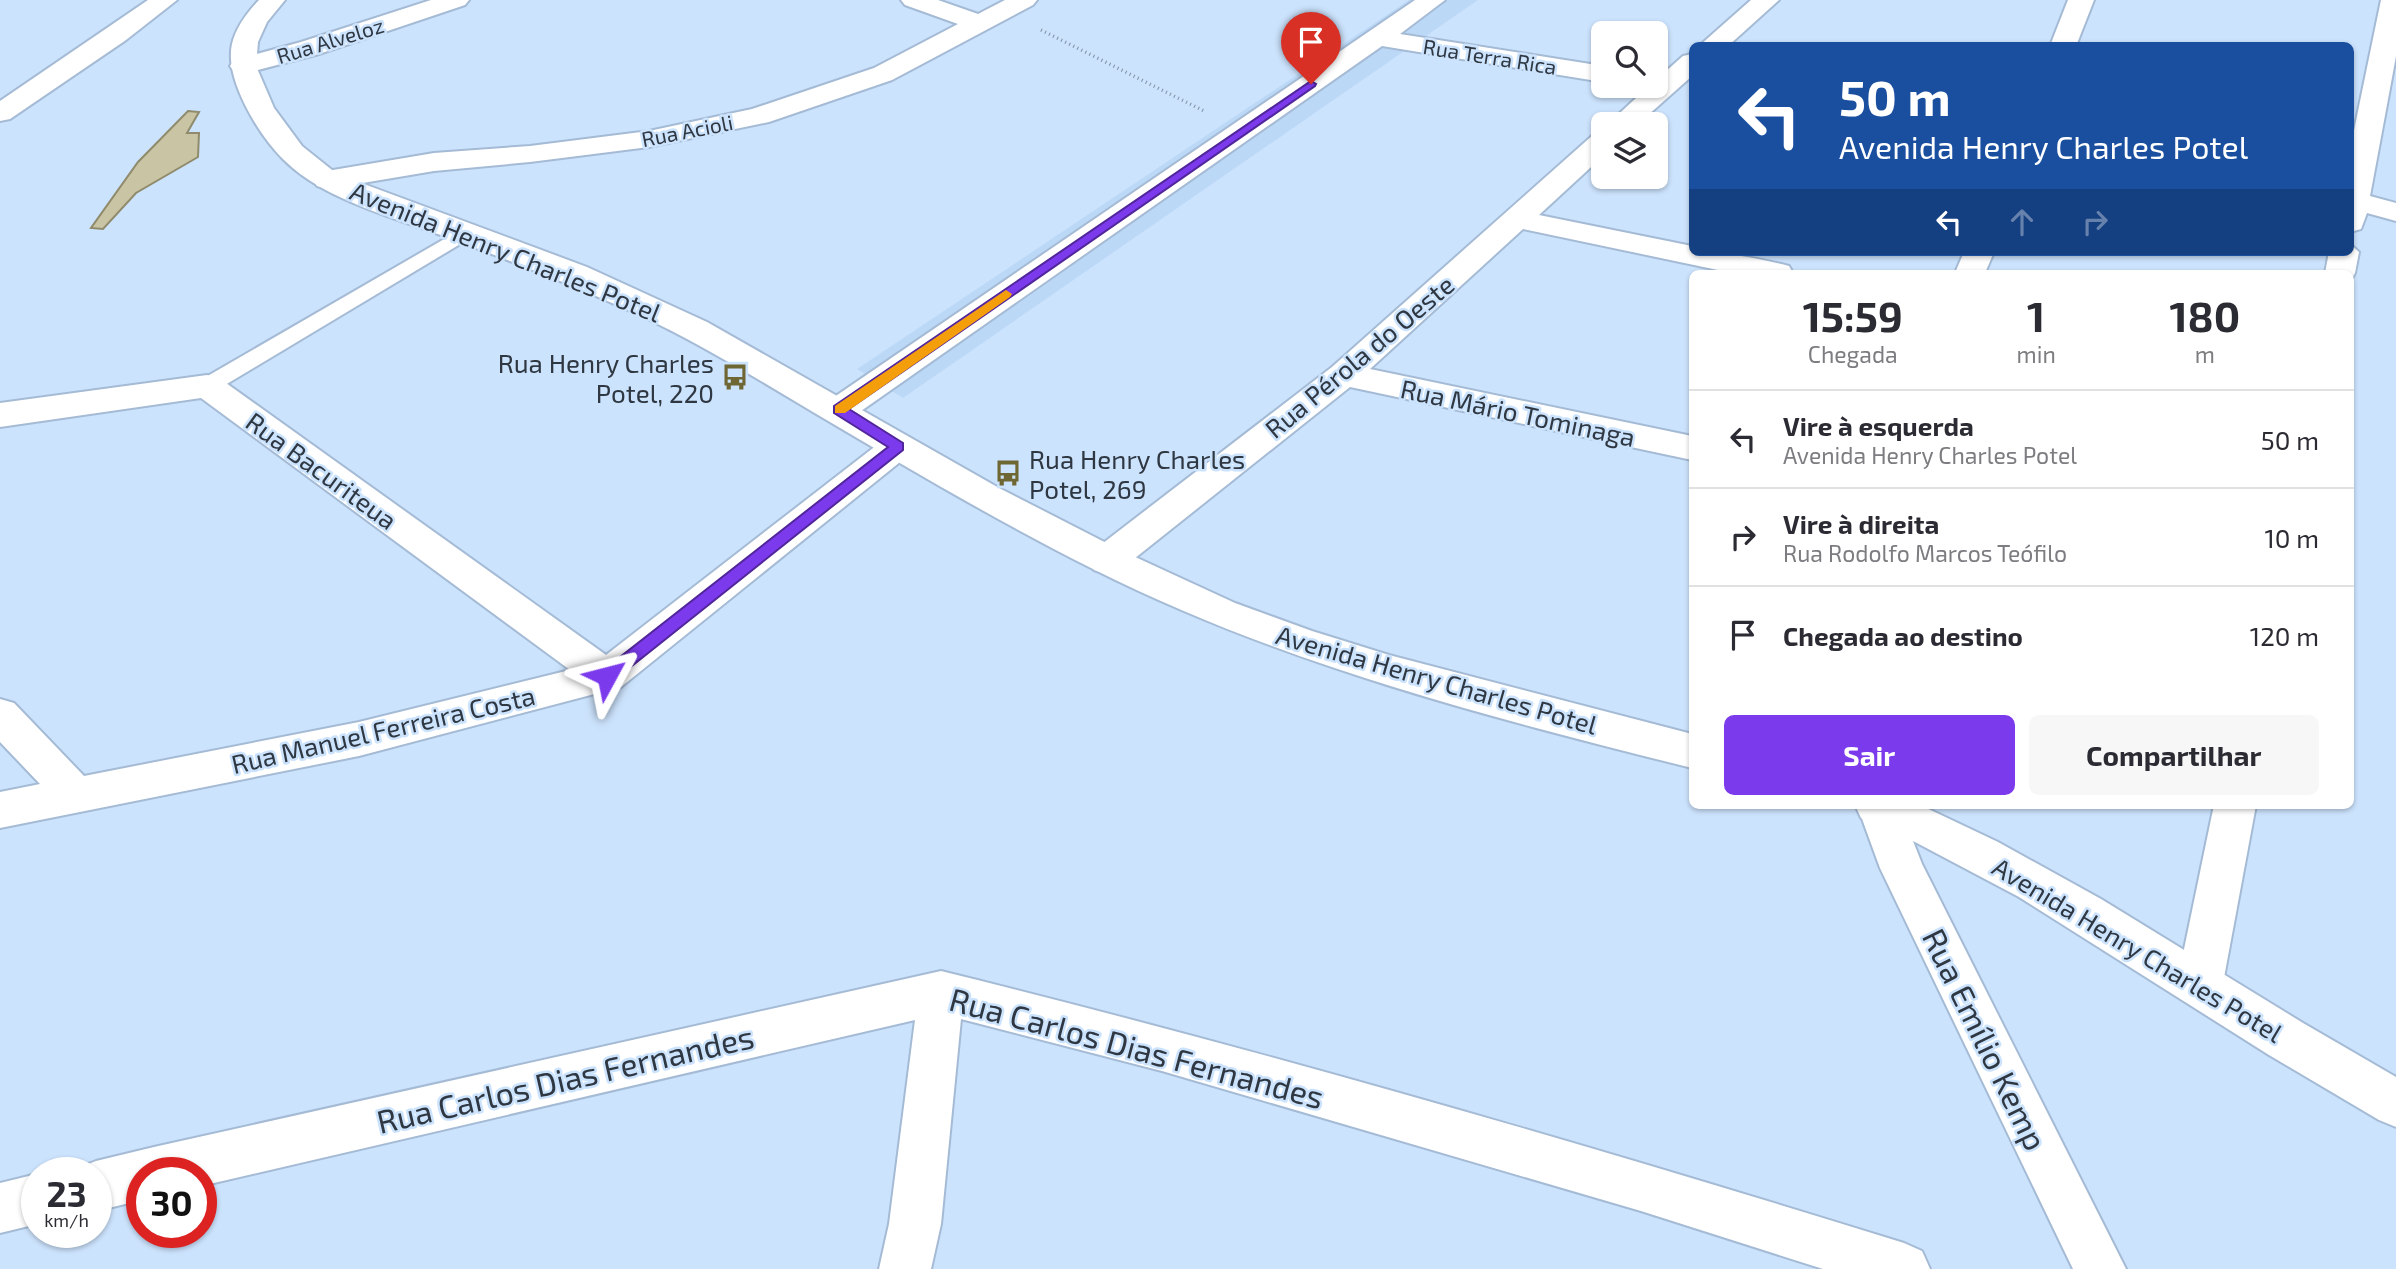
<!DOCTYPE html>
<html lang="pt">
<head>
<meta charset="utf-8">
<style>
	body { margin:0; font-family:"Exo 2",sans-serif; background:#f7f7f7; color:#2b2b33; height:100vh; display:flex; flex-direction:column; font-size:26px; white-space:nowrap }
	* { box-sizing:border-box; margin:0 }
	p { font-size:23px; color:#7c7c81 }
	.icon { flex:none; width:38px; height:38px; fill:none; stroke:currentColor; stroke-width:2; stroke-linecap:round; stroke-linejoin:round }
	.map { position:relative; flex:1; overflow:hidden }
	.details { position:absolute; left:1689px; top:270px; width:665px; height:539px; display:flex; flex-direction:column; background:#fff; border-radius:10px; box-shadow:0 2px 5px #0004 }
	.details>* { flex:none }
	.banner { position:absolute; left:1689px; top:42px; width:665px; height:214px; border-radius:10px; box-shadow:0 2px 5px #0004; background:#1a4fa0; color:#fff; overflow:hidden }
	.buttons { position:absolute; left:1591px; top:21px; display:grid; gap:14px }
	.buttons a { display:grid; place-items:center; width:77px; height:77px; border-radius:10px; background:#fff; box-shadow:0 2px 5px #0004; font-size:35px }
	.speed { position:absolute; left:21px; top:1157px; display:flex; gap:14px; font-size:35px; font-weight:700; text-align:center }
	.speed>* { display:grid; place-content:center; width:91px; height:91px; border-radius:50%; background:#fff; box-shadow:0 2px 5px #0004; line-height:1 }
	.speed small { font-size:18px; font-weight:400 }
	.speed .limit { border:10px solid #d22; background:#fff; color:#111 }
	.pin { position:absolute; display:grid; place-items:center; width:60px; height:60px; color:#fff; margin:-72px -30px; border-radius:50% 50% 50% 0; rotate:-45deg; box-shadow:0 0 7px #0007 }
	.pin .icon { rotate:45deg }
	.me { position:absolute; width:77px; margin:-38px; rotate:52deg; stroke-linejoin:round; filter:drop-shadow(0 0 5px #0008) }
	.turn { display:flex; align-items:center; gap:24px; height:147px; padding:0 35px; font-size:32px }
	.turn .icon { width:91px; height:91px; stroke-width:2.5 }
	.turn b { display:block; font-size:49px; line-height:60px }
	.lanes { display:flex; align-items:center; height:66px; padding:0 35px; background:#0003; justify-content:center; gap:35px; direction:ltr }
	.lanes .off { opacity:.35 }
	.eta { display:flex; justify-content:space-evenly; align-items:center; height:119px; text-align:center }
	.eta b { font-size:42px; font-weight:700; line-height:49px }
	.action { display:flex; gap:14px; margin-top:auto; padding:14px 35px }
	.action a { flex:1; height:80px; border-radius:10px; background:#7c3aed; color:#fff; font-size:28px; font-weight:700; line-height:80px; text-align:center }
	.action a+a { background:#f7f7f7; color:#2b2b33 }
	ul { padding:0; list-style:none }
	li { display:flex; align-items:center; gap:21px; height:98px; padding:0 35px; border-top:2px solid #e1e1e2 }
	li div { flex:1 }
	li b { display:block; font-size:26px }
	li em { font-style:normal }
	.map>svg:first-child { display:block }
	.built { fill:#bcd8f7 }
	.building { fill:#c8c4a4; stroke:#8f8b6c; stroke-width:2 }
	.lines { fill:none; stroke-linecap:round; stroke-linejoin:round }
	.lane-casing { stroke:#a5bbd5; stroke-width:4 }
	.street-casing { stroke:#a5bbd5; stroke-width:4 }
	.secondary-casing { stroke:#a5bbd5; stroke-width:4 }
	.path { stroke:#7f8fa1; stroke-width:3.5; stroke-dasharray:1 3.5; stroke-linecap:butt }
	.lane { fill:#fff; fill-rule:evenodd }
	.street { fill:#fff; fill-rule:evenodd }
	.secondary { fill:#fff; fill-rule:evenodd }
	.route { fill:#7c3aed; stroke:#51269a; stroke-width:2 }
	.slow { fill:#f59e0b }
	.labels { text-anchor:middle; dominant-baseline:central; stroke-width:5; stroke-linejoin:round; paint-order:stroke }
	.far-street-label { font-size:21px; fill:#2f3842; stroke:#cce3fd }
	.street-label { font-size:26px; fill:#2f3842; stroke:#cce3fd }
	.poi-label { font-size:26px; fill:#2f3842; stroke:#cce3fd; text-anchor:end }
	.near-street-label { font-size:32px; fill:#2f3842; stroke:#cce3fd }
</style>
</head>
<body>
<div class="map">
<svg width="2396" height="1269" viewBox="0 0 2396 1269">
	<rect width="100%" height="100%" fill="#cce3fd"/>
	<polygon class="built" points="1409,0 1478,0 903,398 857,369"/>
	<polygon class="building" points="188,111 199,112 187,133 199,133 198,157 136,193 103,229 91,228 138,162"/>
	<g class="lines">
		<g class="lane-casing">
			<polygon id="lane" points="465,227 472,229 475,233 472,237 215,391 207,394 199,391 196,386 199,381"/>
		</g>
		<g class="street-casing">
			<g id="street">
				<polygon points="431,0 469,0 465,5 319,54 243,74 234,72 230,66 234,60 301,42"/>
				<polygon points="901,0 938,0 978,14 1005,0 1037,0 1033,5 892,80 769,122 649,147 530,162 434,171 327,189 317,186 313,180 317,174 327,171 434,153 530,146 649,131 752,109 874,68 958,24 905,5"/>
				<polygon points="1415,0 1445,0 1400,34 1603,66 1603,82 1382,46 851,418 839,421 827,418 822,410 827,402"/>
				<polygon points="1751,0 1779,0 1728,46 1699,46"/>
				<polygon points="2068,0 2094,0 2076,46 2050,46"/>
				<polygon points="2381,0 2396,0 2396,56 2370,196 2396,203 2396,221 2367,213 2361,229 2350,232 2350,150"/>
				<polygon points="1692,54 1692,76 1638,124 1608,124 1649,86 1656,86 1656,80 1683,56"/>
				<path d="M1603 133V156L1539 215 1692 246V252C1725 252 1757 258 1789 266L1793 273H1732L1523 229 1370 369 1692 436V460L1350 387 1120 570 1107 574 1094 570 1089 560 1094 550 1332 367 1593 135Z"/>
				<polygon points="2350,244 2359,252 2355,273 2351,280 2350,273 2325,273 2329,252 2350,252"/>
				<polygon points="1964,252 1994,252 1985,273 1955,273"/>
				<polygon points="207,375 219,378 606,655 886,438 898,434 910,438 915,446 910,454 621,687 359,756 0,828 0,792 40,784 0,742 0,699 14,703 84,776 359,722 570,670 201,398 0,427 0,403"/>
				<polygon points="1857,805 1899,805 1922,864 2126,1269 2073,1269 1880,868"/>
				<polygon points="2214,805 2256,805 2223,983 2216,998 2200,1004 2184,998 2177,983"/>
				<path d="M941 971C1265 1051 1585 1144 1904 1243L1922 1251 1930 1269H1823L1641 1211 1162 1071 961 1019 941 1224 931 1269H879L889 1224 915 1020 201 1186V1172H142V1200L96 1211V1172H76L78 1168 96 1161 154 1147Z"/>
				<polygon points="37,1174 37,1224 0,1233 0,1183"/>
			</g>
		</g>
		<g class="secondary-casing">
			<g id="secondary">
				<polygon points="148,0 177,0 126,40 10,119 0,121 0,101"/>
				<path d="M259 0H285L267 22 258 42 256 66 274 108 302 146 337 174 587 267 707 322 999 488 1120 550 1235 603 1312 631 1389 655 1692 734V768C1488 717 1282 664 1093 569 997 521 905 466 813 412 756 378 699 343 639 315 578 287 517 263 454 240 400 219 324 201 283 159 259 135 224 79 232 44 236 27 247 13 259 0Z"/>
				<polygon points="1855,805 1920,805 1998,842 2101,899 2303,1023 2396,1077 2396,1127 2379,1120 2269,1055 2019,897 1915,842 1861,818"/>
			</g>
		</g>
		<polyline class="path" points="1041,30 1206,112"/>
		<use href="#lane" class="lane"/>
		<use href="#street" class="street"/>
		<use href="#secondary" class="secondary"/>
	</g>
	<polygon class="route" points="1311,81 1316,84 1315,86 849,409 903,443 903,450 613,681 601,681 599,676 601,672 888,447 834,413 834,406"/>
	<polygon class="slow" points="1006,290 1012,294 1010,297 845,413 835,413 835,406"/>
	<defs>
		<g id="bus-bare" transform="scale(2.1)"><path d="M-5-6H5V4H4V6H2V4H-2V6H-4V4H-5ZM-3.5-4V0h7V-4ZM-3.5 1.2v1.5H-2V1.2ZM2 1.2v1.5H3.5V1.2Z" fill="#6f6733" stroke="#cce3fd" stroke-width="2.5" paint-order="stroke"/></g>
	</defs>
	<g fill-rule="evenodd">
		<use href="#bus-bare" x="735" y="377"/>
		<use href="#bus-bare" x="1008" y="473"/>
	</g>
	<g class="labels">
		<g class="far-street-label">
			<text transform="translate(330 40) rotate(-17)">Rua Alveloz</text>
			<text transform="translate(1490 56) rotate(9)">Rua Terra Rica</text>
			<text transform="translate(687 130) rotate(-11)">Rua Acioli</text>
		</g>
		<g class="street-label">
			<text transform="translate(506 251) rotate(22)">Avenida Henry Charles Potel</text>
			<text transform="translate(1359 356) rotate(-40)">Rua Pérola do Oeste</text>
			<text transform="translate(1518 412) rotate(12)">Rua Mário Tominaga</text>
			<text transform="translate(322 470) rotate(36)">Rua Bacuriteua</text>
			<text transform="translate(1437 679) rotate(16)">Avenida Henry Charles Potel</text>
			<text transform="translate(383 729) rotate(-13)">Rua Manuel Ferreira Costa</text>
			<text transform="translate(2138 949) rotate(31)">Avenida Henry Charles Potel</text>
		</g>
		<g class="poi-label">
			<text x="714" y="362">Rua Henry Charles<tspan x="714" dy="30">Potel, 220</tspan></text>
			<text x="1029" y="458" text-anchor="start">Rua Henry Charles<tspan x="1029" dy="30">Potel, 269</tspan></text>
		</g>
		<g class="near-street-label">
			<text transform="translate(1986 1039) rotate(64)">Rua Emílio Kemp</text>
			<text transform="translate(1137 1047) rotate(15)">Rua Carlos Dias Fernandes</text>
			<text transform="translate(565 1078) rotate(-13)">Rua Carlos Dias Fernandes</text>
		</g>
	</g>
</svg>
<div class="buttons">
<a><svg class="icon" aria-label="search" viewBox="0 0 24 24"><circle cx="10" cy="10" r="6"/><path d="M15 15l6 6"/></svg></a>
<a><svg class="icon" aria-label="layers" viewBox="0 0 24 24"><path d="M12 4l9 5-9 5-9-5zM3 14l9 5 9-5"/></svg></a>
</div>
<div class="speed"><div>23<small>km/h</small></div><div class="limit">30</div></div>
<div class="pin" style="left:1311px;top:84px;background:#d93025"><svg class="icon" aria-label="arrive" viewBox="0 0 24 24"><path d="M6 21V4h12l-3 4 3 4H6"/></svg></div>
<svg class="me" style="left:607px;top:676px" viewBox="-20 -20 40 40"><path d="M0-17L14 15 0 8-14 15z" fill="#7c3aed" stroke="#fff" stroke-width="4"/></svg>
<div class="banner">
<div class="turn"><svg class="icon" aria-label="left" viewBox="0 0 24 24"><path d="M17 20v-9H6M10 6l-5 5 5 5"/></svg><div><b>50 m</b>Avenida Henry Charles Potel</div></div>
<div class="lanes"><svg class="icon" aria-label="left" viewBox="0 0 24 24"><path d="M17 20v-9H6M10 6l-5 5 5 5"/></svg><svg class="icon off" aria-label="ahead" viewBox="0 0 24 24"><path d="M12 20V5M6 11l6-6 6 6"/></svg><svg class="icon off" aria-label="right" viewBox="0 0 24 24"><path d="M7 20v-9h11M14 6l5 5-5 5"/></svg></div>
</div>
<section class="details">
<div class="eta">
<div><b>15:59</b><p>Chegada</p></div>
<div><b>1</b><p>min</p></div>
<div><b>180</b><p>m</p></div>
</div>
<ul>
<li><svg class="icon" aria-label="left" viewBox="0 0 24 24"><path d="M17 20v-9H6M10 6l-5 5 5 5"/></svg><div><b>Vire à esquerda</b><p>Avenida Henry Charles Potel</p></div><em>50 m</em></li>
<li><svg class="icon" aria-label="right" viewBox="0 0 24 24"><path d="M7 20v-9h11M14 6l5 5-5 5"/></svg><div><b>Vire à direita</b><p>Rua Rodolfo Marcos Teófilo</p></div><em>10 m</em></li>
<li><svg class="icon" aria-label="arrive" viewBox="0 0 24 24"><path d="M6 21V4h12l-3 4 3 4H6"/></svg><div><b>Chegada ao destino</b></div><em>120 m</em></li>
</ul>
<div class="action"><a>Sair</a><a>Compartilhar</a></div>
</section>
</div>
</body>
</html>
